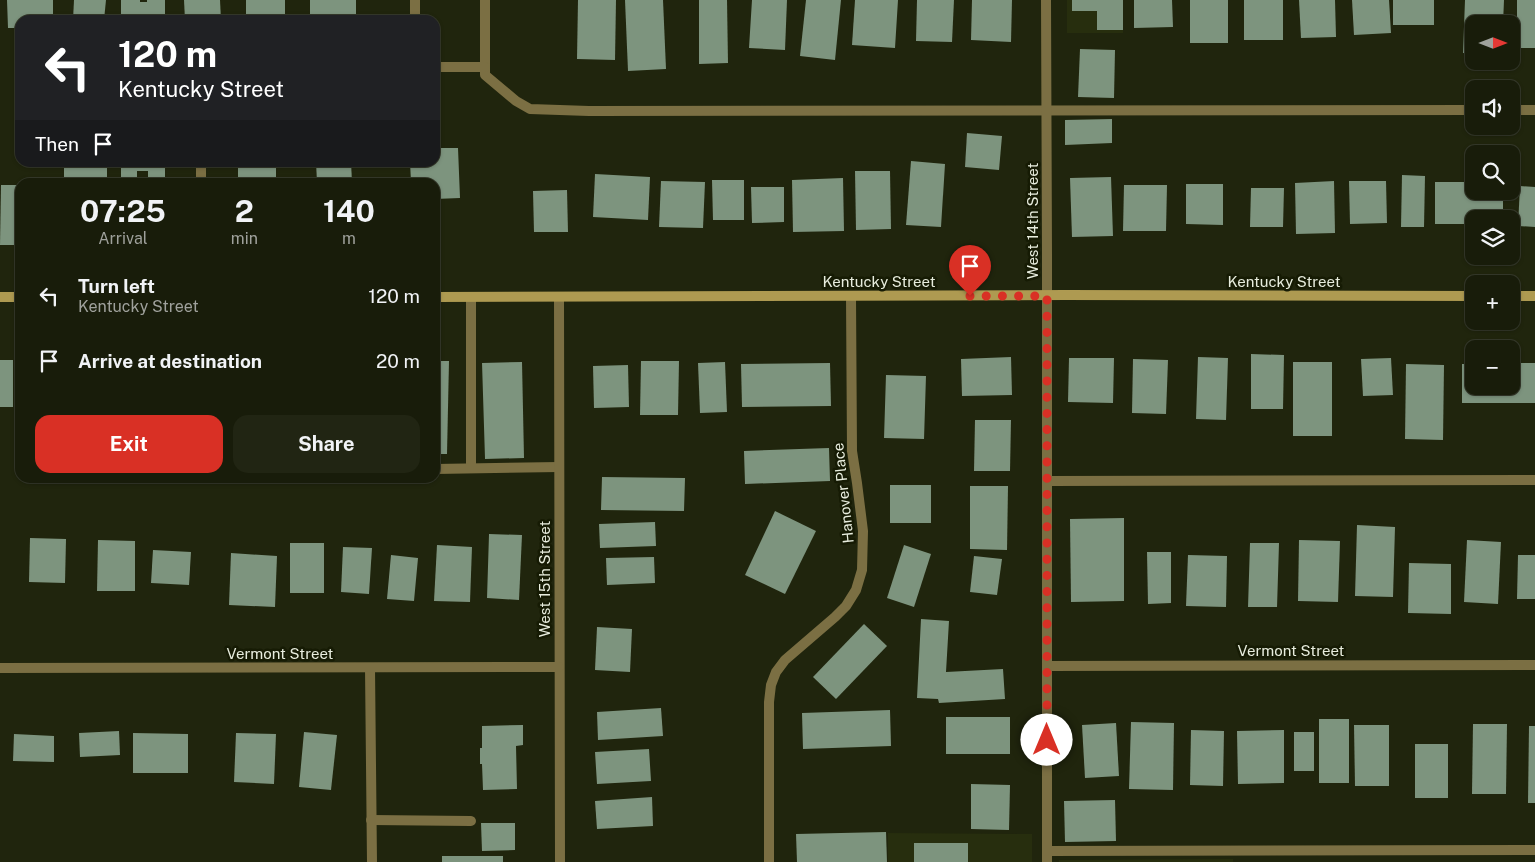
<!DOCTYPE html>
<html lang="en">
<head>
<meta charset="utf-8">
<style>
	body { margin:0; font-family:"Public Sans",sans-serif; background:#212513; color:#f1f3f6; height:100vh; display:flex; flex-direction:column; font-size:19px; white-space:nowrap }
	* { box-sizing:border-box; margin:0 }
	p { font-size:16px; color:#9fa19c }
	.icon { flex:none; width:28px; height:28px; fill:none; stroke:currentColor; stroke-width:2; stroke-linecap:round; stroke-linejoin:round }
	.map { position:relative; flex:1; overflow:hidden }
	.side { position:absolute; left:15px; top:178px; width:425px; height:305px; display:flex; flex-direction:column; background:#181c0a; border-radius:15px; box-shadow:0 1px 4px #0004,0 0 0 1px #363a2b }
	.side>* { flex:none }
	.guide { position:absolute; left:15px; top:15px; width:425px; height:152px; border-radius:15px; box-shadow:0 1px 4px #0004,0 0 0 1px #363a2b; background:#202124; color:#fff; overflow:hidden }
	.needle { width:32px; rotate:90deg }
	.fabs { position:absolute; left:1465px; top:15px; display:grid; gap:10px }
	.fabs a { display:grid; place-items:center; width:55px; height:55px; border-radius:10px; background:#181c0a; box-shadow:0 1px 4px #0004,0 0 0 1px #363a2b; font-size:25px }
	.pin { position:absolute; display:grid; place-items:center; width:42px; height:42px; color:#fff; margin:-51px -21px; border-radius:50% 50% 50% 0; rotate:-45deg; box-shadow:0 0 5px #0007 }
	.pin .icon { rotate:45deg }
	.me { position:absolute; width:55px; margin:-28px; rotate:0deg; stroke-linejoin:round; filter:drop-shadow(0 0 4px #0008) }
	.turn { display:flex; align-items:center; gap:18px; height:105px; padding:0 20px; font-size:22px }
	.turn .icon { width:65px; height:65px; stroke-width:2.5 }
	.turn b { display:block; font-size:35px; line-height:42px }
	.then { display:flex; align-items:center; height:48px; padding:0 20px; background:#0003; gap:10px; font-size:19px }
	.eta { display:flex; justify-content:space-evenly; align-items:center; height:85px; text-align:center }
	.eta b { font-size:30px; font-weight:700; line-height:35px }
	.button { display:flex; gap:10px; margin-top:auto; padding:10px 20px }
	.button a { flex:1; height:58px; border-radius:15px; background:#d93025; color:#fff; font-size:20px; font-weight:700; line-height:58px; text-align:center }
	.button a+a { background:#212513; color:#f1f3f6 }
	ul { padding:0; list-style:none }
	li { display:flex; align-items:center; gap:15px; height:65px; padding:0 20px }
	li div { flex:1 }
	li b { display:block; font-size:19px }
	li em { font-style:normal }
	.map>svg:first-child { display:block }
	.built { fill:#272e0e }
	.building { fill:#7d947e }
	.lines { fill:none; stroke-linecap:round; stroke-linejoin:round }
	.service { stroke:#7b6f43; stroke-width:10 }
	.minor { stroke:#7b6f43; stroke-width:10 }
	.secondary { stroke:#ae9a51; stroke-width:10 }
	.route { stroke:#d93025; stroke-width:9; stroke-dasharray:0 16.2 }
	.labels { text-anchor:middle; dominant-baseline:central; stroke-width:5; stroke-linejoin:round; paint-order:stroke }
	.street-label { font-size:15px; fill:#e8edde; stroke:#161b04 }
</style>
</head>
<body>
<div class="map">
<svg width="1535" height="862" viewBox="0 0 1535 862">
	<rect width="100%" height="100%" fill="#20250d"/>
	<g class="built">
		<rect x="1067" y="0" width="56" height="33"/>
		<polygon points="888,833 1032,834 1032,862 888,862"/>
		<polygon points="1233,859 1233,862 1059,862 1059,860"/>
	</g>
	<g class="building">
		<polygon points="7,0 53,0 53,20 20,20 20,28 8,28"/>
		<polygon points="74,0 106,0 104,20 73,20"/>
		<polygon points="121,0 140,0 140,2 147,2 147,0 165,0 165,20 121,20"/>
		<polygon points="184,0 220,0 221,20 185,20"/>
		<rect x="246" y="0" width="39" height="20"/>
		<rect x="310" y="0" width="46" height="20"/>
		<polygon points="578,0 616,0 615,60 577,59"/>
		<polygon points="625,0 663,0 666,69 628,71"/>
		<polygon points="699,0 727,0 728,63 699,64"/>
		<polygon points="752,0 787,0 785,50 749,48"/>
		<polygon points="806,0 841,0 835,60 800,56"/>
		<polygon points="855,0 898,0 895,48 852,45"/>
		<polygon points="917,0 954,0 952,42 916,41"/>
		<polygon points="972,0 1012,0 1011,42 971,40"/>
		<polygon points="1072,0 1123,0 1123,30 1097,30 1097,11 1072,11"/>
		<polygon points="1134,0 1172,0 1173,27 1134,28"/>
		<rect x="1190" y="0" width="38" height="43"/>
		<rect x="1244" y="0" width="39" height="40"/>
		<polygon points="1299,0 1335,0 1336,37 1301,38"/>
		<polygon points="1352,0 1389,0 1391,33 1354,35"/>
		<rect x="1393" y="0" width="41" height="25"/>
		<polygon points="1465,0 1504,0 1503,24 1474,24 1474,54 1463,53"/>
		<rect x="1517" y="0" width="18" height="48"/>
		<polygon points="1080,49 1115,50 1114,98 1078,97"/>
		<polygon points="1112,119 1112,143 1065,145 1065,120"/>
		<polygon points="967,133 1002,136 999,170 965,167"/>
		<polygon points="435,148 458,148 460,198 435,199 435,182 411,182 410,162 435,162"/>
		<polygon points="911,161 945,164 941,227 906,225"/>
		<rect x="64" y="162" width="43" height="20"/>
		<polygon points="121,162 165,162 165,178 148,178 148,171 137,171 137,178 121,178"/>
		<rect x="238" y="162" width="38" height="20"/>
		<polygon points="316,162 351,162 352,182 317,182"/>
		<polygon points="855,171 890,171 891,229 856,230"/>
		<polygon points="595,174 650,177 648,220 593,217"/>
		<polygon points="1402,175 1425,176 1424,227 1401,227"/>
		<polygon points="1111,177 1113,236 1072,237 1070,178"/>
		<polygon points="843,178 844,231 793,232 792,180"/>
		<polygon points="712,180 744,180 744,220 713,220"/>
		<polygon points="661,181 705,182 703,228 659,227"/>
		<polygon points="1334,181 1335,233 1296,234 1295,183"/>
		<polygon points="1349,181 1386,181 1387,223 1350,224"/>
		<polygon points="1435,182 1474,182 1474,191 1503,191 1503,219 1474,219 1474,224 1435,224"/>
		<polygon points="1186,184 1223,184 1223,225 1186,224"/>
		<polygon points="1,185 20,185 20,245 0,245"/>
		<polygon points="1124,185 1167,185 1166,231 1123,231"/>
		<polygon points="1520,186 1535,187 1535,227 1518,226"/>
		<polygon points="751,187 784,187 784,222 752,223"/>
		<polygon points="1251,188 1284,188 1283,227 1250,227"/>
		<polygon points="567,190 568,232 534,232 533,191"/>
		<polygon points="1251,354 1284,355 1283,409 1251,409"/>
		<polygon points="1011,357 1012,395 962,396 961,359"/>
		<polygon points="1198,357 1228,358 1226,420 1196,419"/>
		<polygon points="1069,358 1114,358 1113,403 1068,402"/>
		<polygon points="1391,358 1393,395 1363,396 1361,359"/>
		<polygon points="1133,359 1168,360 1166,414 1132,413"/>
		<rect x="0" y="360" width="13" height="47"/>
		<polygon points="435,361 449,361 447,454 435,454"/>
		<polygon points="641,361 679,361 678,415 640,415"/>
		<polygon points="522,362 524,458 485,459 482,363"/>
		<polygon points="725,362 727,412 700,413 698,363"/>
		<rect x="1293" y="362" width="39" height="74"/>
		<polygon points="830,363 831,406 742,407 741,364"/>
		<polygon points="1511,363 1535,363 1535,403 1462,403 1462,364 1474,364 1474,386 1511,386"/>
		<polygon points="1406,364 1444,365 1443,440 1405,439"/>
		<polygon points="628,365 629,407 594,408 593,366"/>
		<polygon points="886,375 926,376 924,439 884,438"/>
		<polygon points="975,420 1011,420 1010,471 974,471"/>
		<polygon points="829,448 830,481 745,484 744,451"/>
		<polygon points="602,477 685,478 684,511 601,510"/>
		<rect x="890" y="485" width="41" height="38"/>
		<polygon points="970,486 1008,486 1007,550 970,549"/>
		<polygon points="775,511 816,531 785,594 745,575"/>
		<polygon points="1124,518 1124,601 1071,602 1070,519"/>
		<polygon points="655,522 656,546 600,548 599,524"/>
		<polygon points="1357,525 1395,527 1393,597 1355,596"/>
		<polygon points="489,534 522,535 519,600 487,598"/>
		<polygon points="30,538 66,539 65,583 29,582"/>
		<polygon points="98,540 135,541 135,591 97,591"/>
		<polygon points="1299,540 1340,541 1338,602 1298,601"/>
		<polygon points="1467,540 1501,542 1498,604 1464,602"/>
		<rect x="290" y="543" width="34" height="50"/>
		<polygon points="1250,543 1279,543 1277,607 1248,607"/>
		<polygon points="437,545 472,547 470,602 434,601"/>
		<polygon points="904,545 931,554 914,607 887,598"/>
		<polygon points="343,547 372,548 369,594 341,592"/>
		<polygon points="153,550 191,552 189,585 151,583"/>
		<polygon points="1147,552 1171,552 1171,603 1148,604"/>
		<polygon points="231,553 277,556 275,607 229,605"/>
		<polygon points="391,555 418,558 414,601 387,599"/>
		<polygon points="1188,555 1227,556 1226,607 1186,606"/>
		<polygon points="1518,555 1535,555 1535,599 1517,599"/>
		<polygon points="974,556 1002,559 997,595 970,592"/>
		<polygon points="654,557 655,583 607,585 606,558"/>
		<polygon points="1409,563 1451,564 1451,614 1408,613"/>
		<polygon points="921,619 949,621 946,672 1003,669 1005,699 939,703 938,699 917,698"/>
		<polygon points="864,624 887,646 836,699 813,677"/>
		<polygon points="597,627 632,629 630,672 595,670"/>
		<polygon points="661,708 663,736 598,740 597,712"/>
		<polygon points="890,710 891,746 803,749 802,713"/>
		<rect x="946" y="717" width="64" height="37"/>
		<rect x="1319" y="719" width="30" height="64"/>
		<polygon points="1131,722 1174,723 1173,790 1129,789"/>
		<polygon points="1116,723 1119,776 1085,778 1082,725"/>
		<polygon points="1473,724 1507,724 1506,794 1472,794"/>
		<polygon points="523,725 523,745 516,746 517,789 483,790 482,764 480,764 480,748 482,748 482,726"/>
		<polygon points="1354,725 1389,725 1389,786 1355,786"/>
		<polygon points="1529,726 1535,726 1535,803 1528,803"/>
		<polygon points="1191,730 1224,731 1223,786 1190,785"/>
		<polygon points="1284,730 1284,783 1238,784 1237,731"/>
		<polygon points="119,731 120,755 80,757 79,733"/>
		<polygon points="304,732 337,735 331,790 299,787"/>
		<rect x="1294" y="732" width="20" height="39"/>
		<polygon points="133,733 188,734 188,773 133,773"/>
		<polygon points="236,733 276,734 274,784 234,782"/>
		<polygon points="14,734 54,736 54,762 13,761"/>
		<rect x="1415" y="744" width="33" height="54"/>
		<polygon points="649,749 651,781 597,784 595,752"/>
		<polygon points="971,784 1010,785 1009,830 971,829"/>
		<polygon points="652,797 653,826 597,829 595,801"/>
		<polygon points="1115,800 1116,841 1065,842 1064,801"/>
		<polygon points="481,823 515,823 515,850 482,851"/>
		<polygon points="886,832 887,862 797,862 796,834"/>
		<rect x="914" y="843" width="54" height="19"/>
		<rect x="442" y="856" width="61" height="6"/>
	</g>
	<g class="lines">
		<g class="service">
			<polyline points="415,0 415,20"/>
			<polyline points="485,0 485,75 516,101 530,109 589,111 1474,110"/>
			<polyline points="435,67 485,67"/>
			<polyline points="1511,110 1535,110"/>
			<polyline points="201,162 201,182"/>
			<polyline points="471,297 471,468"/>
			<polyline points="435,469 559,467"/>
			<polyline points="1047,481 1535,480"/>
			<polyline points="370,668 372,862"/>
			<polyline points="371,820 471,821"/>
			<polyline points="1047,851 1535,850"/>
		</g>
		<g class="minor">
			<polyline points="1046,0 1047,255 1047,862"/>
			<polyline points="559,297 560,862"/>
			<polyline points="1047,666 1535,665"/>
			<polyline points="0,668 559,667"/>
			<polyline points="769,862 769,702 771,685 776,672 785,660 835,617 846,606 856,590 862,570 863,531 857,483 852,451 851,297"/>
		</g>
		<g class="secondary">
			<polyline points="1511,296 1535,296"/>
			<polyline points="0,297 20,297"/>
			<polyline points="435,297 1065,295 1474,296"/>
		</g>
	</g>
	<g class="lines">
		<polyline class="route" points="970,296 1047,296 1047,740"/>
	</g>
	<g class="labels">
		<g class="street-label">
			<text transform="translate(1032 221) rotate(-90)">West 14th Street</text>
			<text x="879" y="281">Kentucky Street</text>
			<text x="1284" y="281">Kentucky Street</text>
			<text transform="translate(843 493) rotate(-96)">Hanover Place</text>
			<text transform="translate(544 579) rotate(-90)">West 15th Street</text>
			<text x="1291" y="650">Vermont Street</text>
			<text x="280" y="653">Vermont Street</text>
		</g>
	</g>
</svg>
<div class="fabs">
<a><svg class="needle" viewBox="-14 -14 28 28"><path d="M0-13l5 13h-10z" fill="#e53935"/><path d="M0 13l5-13h-10z" fill="#9fa19c"/></svg></a>
<a><svg class="icon" aria-label="sound" viewBox="0 0 24 24"><path d="M4 9h4l5-4v14l-5-4H4zM17 9q2 3 0 6"/></svg></a>
<a><svg class="icon" aria-label="search" viewBox="0 0 24 24"><circle cx="10" cy="10" r="6"/><path d="M15 15l6 6"/></svg></a>
<a><svg class="icon" aria-label="layers" viewBox="0 0 24 24"><path d="M12 4l9 5-9 5-9-5zM3 14l9 5 9-5"/></svg></a>
<a>+</a>
<a>−</a>
</div>
<div class="pin" style="left:970px;top:296px;background:#d93025"><svg class="icon" aria-label="arrive" viewBox="0 0 24 24"><path d="M6 21V4h12l-3 4 3 4H6"/></svg></div>
<svg class="me" style="left:1047px;top:740px" viewBox="-20 -20 40 40"><circle r="19" fill="#fff"/><path d="M0-13L10 11 0 6-10 11z" fill="#d93025"/></svg>
<div class="guide">
<div class="turn"><svg class="icon" aria-label="left" viewBox="0 0 24 24"><path d="M17 20v-9H6M10 6l-5 5 5 5"/></svg><div><b>120 m</b>Kentucky Street</div></div>
<div class="then">Then<svg class="icon" aria-label="arrive" viewBox="0 0 24 24"><path d="M6 21V4h12l-3 4 3 4H6"/></svg></div>
</div>
<section class="side">
<div class="eta">
<div><b>07:25</b><p>Arrival</p></div>
<div><b>2</b><p>min</p></div>
<div><b>140</b><p>m</p></div>
</div>
<ul>
<li><svg class="icon" aria-label="left" viewBox="0 0 24 24"><path d="M17 20v-9H6M10 6l-5 5 5 5"/></svg><div><b>Turn left</b><p>Kentucky Street</p></div><em>120 m</em></li>
<li><svg class="icon" aria-label="arrive" viewBox="0 0 24 24"><path d="M6 21V4h12l-3 4 3 4H6"/></svg><div><b>Arrive at destination</b></div><em>20 m</em></li>
</ul>
<div class="button"><a>Exit</a><a>Share</a></div>
</section>
</div>
</body>
</html>
